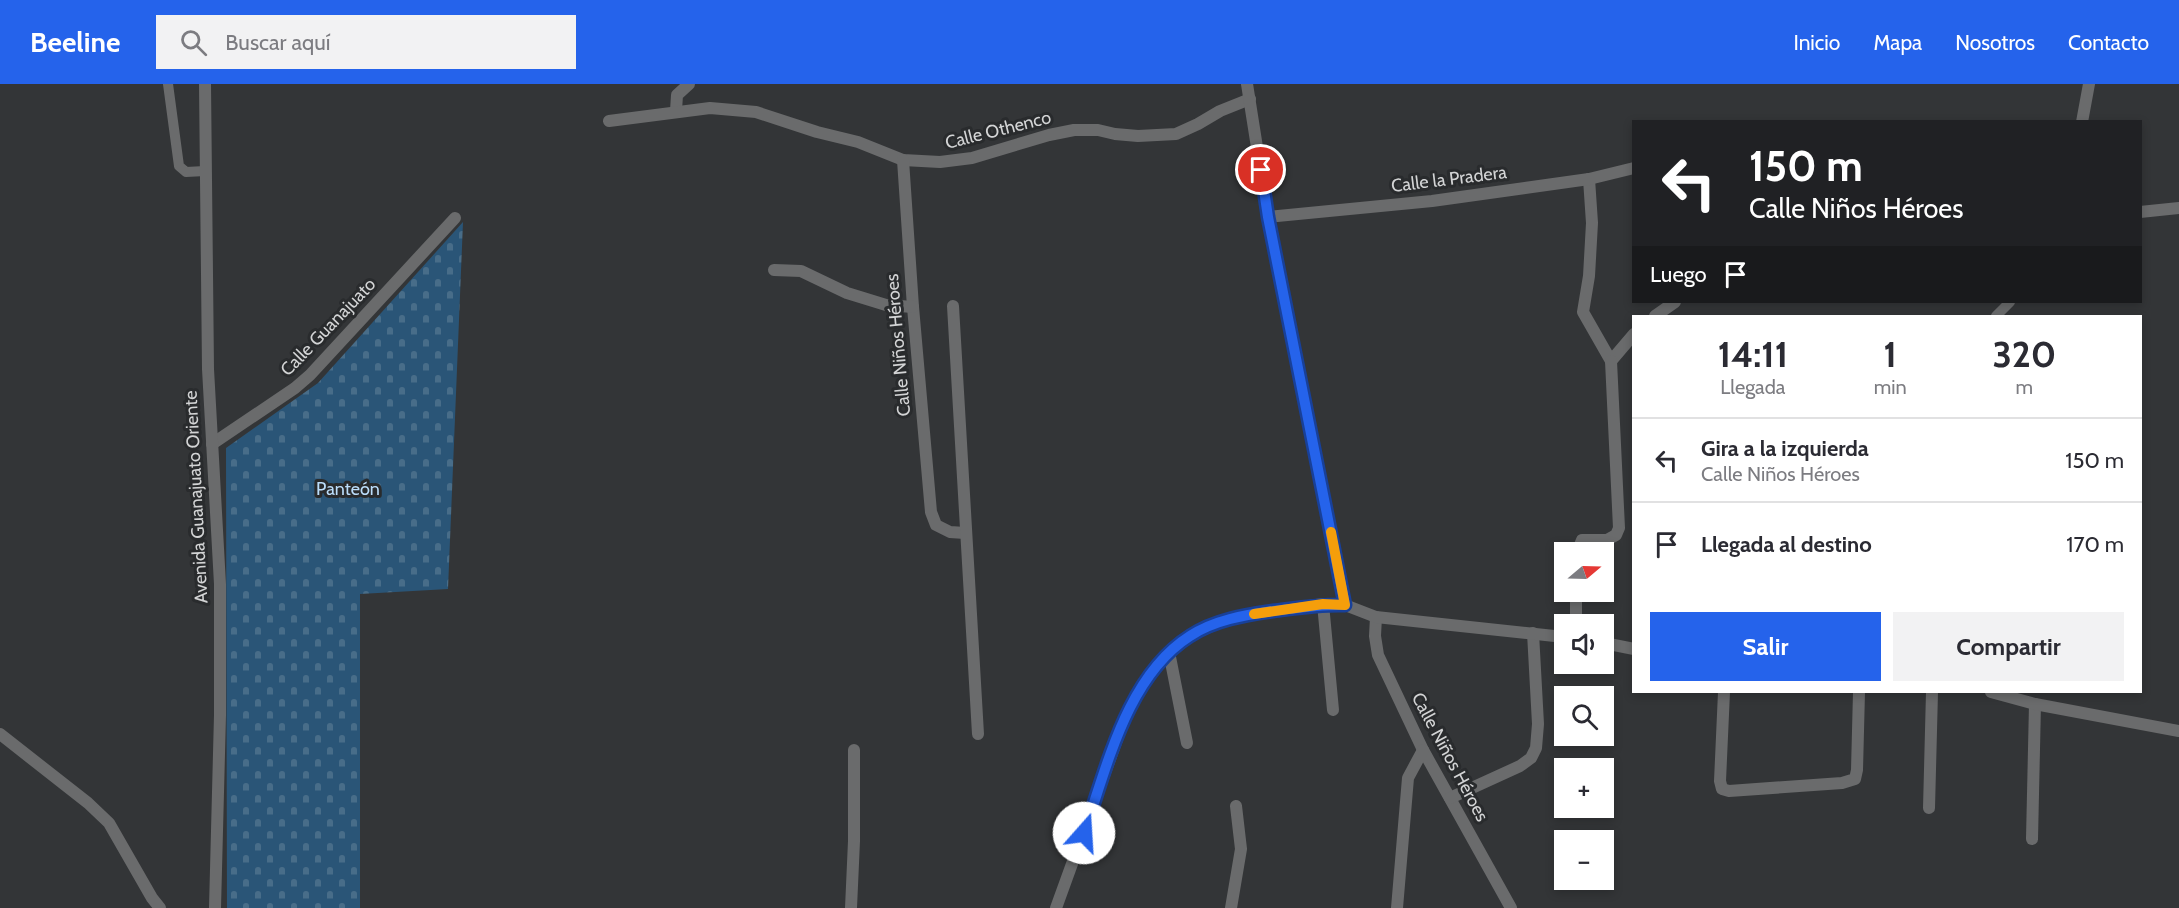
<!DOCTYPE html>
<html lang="es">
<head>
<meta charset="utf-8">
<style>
	body { margin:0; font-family:Cabin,sans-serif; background:#f2f2f3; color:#2b2b33; height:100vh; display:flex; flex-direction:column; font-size:22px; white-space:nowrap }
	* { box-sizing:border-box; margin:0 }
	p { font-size:20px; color:#7c7c81 }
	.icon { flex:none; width:33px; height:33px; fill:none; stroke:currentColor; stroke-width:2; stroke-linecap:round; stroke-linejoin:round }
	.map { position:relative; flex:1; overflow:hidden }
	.drawer { position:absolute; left:1632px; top:231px; width:510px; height:378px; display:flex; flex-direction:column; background:#fff; border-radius:0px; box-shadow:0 3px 9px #0003 }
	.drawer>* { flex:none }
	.hud { position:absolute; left:1632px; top:36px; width:510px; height:183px; border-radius:0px; box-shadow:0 3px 9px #0003; background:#202124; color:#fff; overflow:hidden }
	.needle { width:39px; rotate:71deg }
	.buttons { position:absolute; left:1554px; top:458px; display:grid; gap:12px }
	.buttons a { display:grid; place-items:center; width:60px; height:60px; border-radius:0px; background:#fff; box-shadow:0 3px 9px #0003; font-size:30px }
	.pin { position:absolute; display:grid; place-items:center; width:51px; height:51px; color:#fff; margin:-26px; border:3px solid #fff; border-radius:50%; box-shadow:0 2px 6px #0007 }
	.me { position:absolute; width:66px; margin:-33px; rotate:19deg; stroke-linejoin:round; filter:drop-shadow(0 0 4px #0008) }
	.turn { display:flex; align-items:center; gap:21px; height:126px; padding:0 18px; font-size:27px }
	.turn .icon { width:78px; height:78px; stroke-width:2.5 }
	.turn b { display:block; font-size:42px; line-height:51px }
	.then { display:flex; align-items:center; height:57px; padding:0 18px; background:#0003; gap:12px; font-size:22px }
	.eta { display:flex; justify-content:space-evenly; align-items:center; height:102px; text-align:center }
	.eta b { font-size:36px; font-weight:800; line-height:42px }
	.action { display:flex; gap:12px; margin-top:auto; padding:12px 18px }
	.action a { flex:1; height:69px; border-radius:0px; background:#2563eb; color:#fff; font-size:24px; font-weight:800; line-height:69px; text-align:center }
	.action a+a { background:#f2f2f3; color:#2b2b33 }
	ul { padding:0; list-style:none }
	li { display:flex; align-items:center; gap:18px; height:84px; padding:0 18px; border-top:2px solid #e1e1e2 }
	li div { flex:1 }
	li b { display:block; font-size:22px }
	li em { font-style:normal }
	header { display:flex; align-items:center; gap:36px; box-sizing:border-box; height:84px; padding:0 30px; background:#2563eb; color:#fff }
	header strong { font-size:28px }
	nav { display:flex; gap:33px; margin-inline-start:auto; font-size:21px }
	.search { width:420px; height:54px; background:#f2f2f3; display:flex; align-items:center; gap:15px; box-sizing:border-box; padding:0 21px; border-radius:0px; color:#7c7c81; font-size:22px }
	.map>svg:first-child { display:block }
	.cemetery { fill:url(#cemetery-stones) }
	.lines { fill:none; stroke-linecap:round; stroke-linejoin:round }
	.service { stroke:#6a6b6c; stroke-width:10 }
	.minor { stroke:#6a6b6c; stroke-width:12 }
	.tertiary { stroke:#6a6b6c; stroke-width:12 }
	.route-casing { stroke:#184099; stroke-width:15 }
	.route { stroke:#2563eb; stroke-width:10 }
	.slow { stroke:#f59e0b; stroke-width:10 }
	.labels { text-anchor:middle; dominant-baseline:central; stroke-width:6; stroke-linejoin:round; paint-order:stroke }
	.street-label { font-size:18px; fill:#d3d4d5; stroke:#292b2d }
	.park-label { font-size:18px; fill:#bbddfb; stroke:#292b2d }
</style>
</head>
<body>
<header>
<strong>Beeline</strong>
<div class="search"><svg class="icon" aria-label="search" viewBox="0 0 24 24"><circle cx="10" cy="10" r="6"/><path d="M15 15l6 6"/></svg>Buscar aquí</div>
<nav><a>Inicio</a><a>Mapa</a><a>Nosotros</a><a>Contacto</a></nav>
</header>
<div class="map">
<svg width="2179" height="824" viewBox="0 0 2179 824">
	<defs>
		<pattern id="cemetery-stones" width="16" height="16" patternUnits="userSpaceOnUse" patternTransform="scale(1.5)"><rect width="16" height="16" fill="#2a5577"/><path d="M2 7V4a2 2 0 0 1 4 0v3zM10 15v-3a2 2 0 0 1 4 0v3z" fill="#486d89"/></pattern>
	</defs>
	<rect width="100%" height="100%" fill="#333537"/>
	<polygon class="cemetery" points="463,138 448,505 360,510 360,824 227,824 226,364 318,299"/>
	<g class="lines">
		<g class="service">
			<polyline points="168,0 179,82 186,88 205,87"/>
			<polyline points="1996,232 2010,218"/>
		</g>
		<g class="minor">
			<polyline points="676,27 677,11 689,0"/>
			<polyline points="609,37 710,24 756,28 817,48 858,58 903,76 940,78 972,74 1049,51 1074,46 1098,46 1115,50 1138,52 1176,50 1198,40 1220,27 1250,15"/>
			<polyline points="2082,38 2089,0"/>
			<polyline points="903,76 913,223 931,428 936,441 950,448 965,449"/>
			<polyline points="1589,95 1592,139 1589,192 1583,228 1611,277 1634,250"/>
			<polyline points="2140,128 2179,124"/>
			<polyline points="1268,133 1432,117 1589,95 1634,84"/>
			<polyline points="774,186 801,187 847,209 886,221 913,223"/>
			<polyline points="953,222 978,650"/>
			<polyline points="1655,232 1675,218"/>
			<polyline points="212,360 295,304 310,291 455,134"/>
			<polyline points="1577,468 1582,456 1607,456 1616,451 1619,444 1611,277"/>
			<polyline points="1323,520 1333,626"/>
			<polyline points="1376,533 1375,552 1378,571 1423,666 1511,824"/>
			<polyline points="1576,540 1576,507"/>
			<polyline points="1169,568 1187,659"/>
			<polyline points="1724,608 1720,697 1722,705 1729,707 1842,699 1855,695 1857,686 1859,608"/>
			<polyline points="1450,714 1520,682 1531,674 1536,664 1538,640 1533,549"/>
			<polyline points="1929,724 1932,608"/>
			<polyline points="2032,755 2035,620"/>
			<polyline points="851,824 854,757 854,666"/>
			<polyline points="1231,824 1241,765 1236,722"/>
			<polyline points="1397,824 1408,694 1423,666"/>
		</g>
		<g class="tertiary">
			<polyline points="205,0 208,285 220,500 220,631 215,824"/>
			<polyline points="1247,0 1268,133 1345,521"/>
			<polyline points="1604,559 1634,565"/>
			<polyline points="1991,608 2035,620 2179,647"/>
			<polyline points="0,650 88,719 109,739 152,814 160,824"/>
			<polyline points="1056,824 1127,628 1148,592 1169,568 1191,551 1223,537 1254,530 1323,520 1345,521 1376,533 1564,553"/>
		</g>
	</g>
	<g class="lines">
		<g class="route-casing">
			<path id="route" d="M1084 749C1107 683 1127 592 1190 552 1214 536 1245 531 1273 527 1297 524 1320 520 1345 521L1268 133 1261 86"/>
		</g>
		<use href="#route" class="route"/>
		<polyline class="slow" points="1254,530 1323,520 1345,521 1331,448"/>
	</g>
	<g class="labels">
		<g class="street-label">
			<text transform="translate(998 46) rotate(-14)">Calle Othenco</text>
			<text transform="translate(1449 95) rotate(-7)">Calle la Pradera</text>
			<text transform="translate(328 243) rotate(-46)">Calle Guanajuato</text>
			<text transform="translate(898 261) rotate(-95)">Calle Niños Héroes</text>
			<text transform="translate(196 413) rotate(-93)">Avenida Guanajuato Oriente</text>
			<text transform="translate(1450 673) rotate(62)">Calle Niños Héroes</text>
		</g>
		<g class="park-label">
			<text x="348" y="405">Panteón</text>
		</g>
	</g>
</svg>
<div class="buttons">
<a><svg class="needle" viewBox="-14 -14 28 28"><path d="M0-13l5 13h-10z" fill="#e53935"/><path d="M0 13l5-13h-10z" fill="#7c7c81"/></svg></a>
<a><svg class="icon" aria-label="sound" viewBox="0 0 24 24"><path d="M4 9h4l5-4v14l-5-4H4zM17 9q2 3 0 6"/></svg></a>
<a><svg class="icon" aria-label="search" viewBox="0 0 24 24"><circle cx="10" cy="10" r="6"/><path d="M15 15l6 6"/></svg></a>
<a>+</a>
<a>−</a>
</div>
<div class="pin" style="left:1261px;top:86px;background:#d93025"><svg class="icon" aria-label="arrive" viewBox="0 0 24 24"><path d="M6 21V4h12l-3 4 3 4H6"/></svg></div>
<svg class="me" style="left:1084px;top:749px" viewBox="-20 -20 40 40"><circle r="19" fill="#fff"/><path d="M0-13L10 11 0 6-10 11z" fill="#2563eb"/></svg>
<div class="hud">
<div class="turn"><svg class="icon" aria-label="left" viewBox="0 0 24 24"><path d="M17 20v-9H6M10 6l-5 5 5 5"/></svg><div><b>150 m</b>Calle Niños Héroes</div></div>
<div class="then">Luego<svg class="icon" aria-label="arrive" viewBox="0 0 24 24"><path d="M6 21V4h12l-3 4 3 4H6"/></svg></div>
</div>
<section class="drawer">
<div class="eta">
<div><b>14:11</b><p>Llegada</p></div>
<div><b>1</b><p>min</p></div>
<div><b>320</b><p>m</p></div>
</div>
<ul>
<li><svg class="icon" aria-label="left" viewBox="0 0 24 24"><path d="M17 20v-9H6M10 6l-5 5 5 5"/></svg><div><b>Gira a la izquierda</b><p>Calle Niños Héroes</p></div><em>150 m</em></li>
<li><svg class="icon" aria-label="arrive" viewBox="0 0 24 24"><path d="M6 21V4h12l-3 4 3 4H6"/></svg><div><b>Llegada al destino</b></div><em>170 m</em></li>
</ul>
<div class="action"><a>Salir</a><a>Compartir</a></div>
</section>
</div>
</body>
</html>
